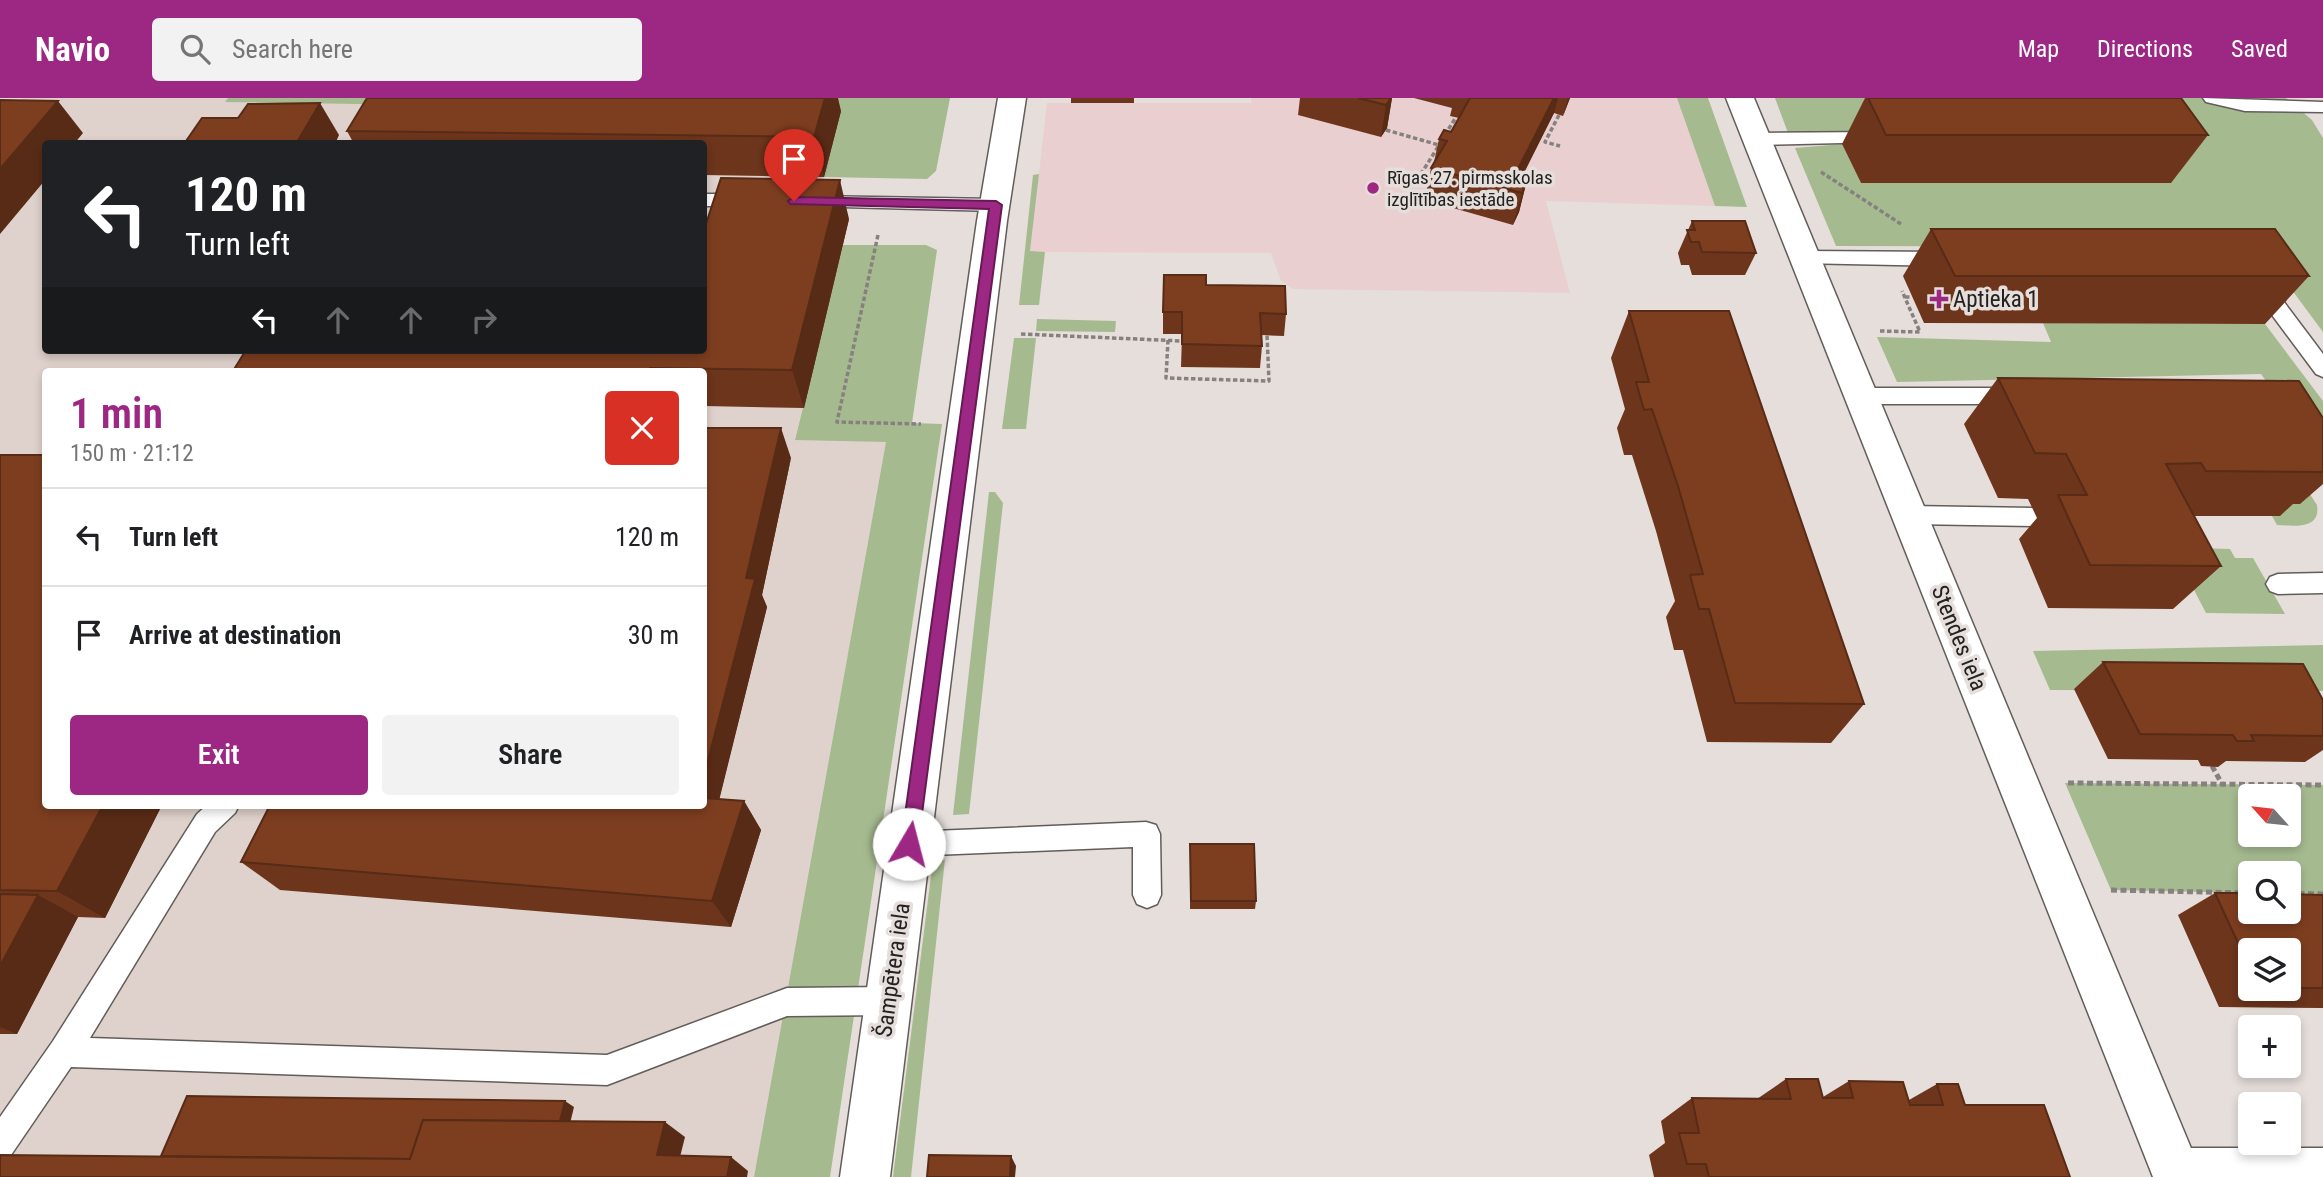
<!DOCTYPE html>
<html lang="en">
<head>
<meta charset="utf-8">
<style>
	body { margin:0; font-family:"Roboto Condensed",sans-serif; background:#f2f2f2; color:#202124; height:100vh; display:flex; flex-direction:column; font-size:26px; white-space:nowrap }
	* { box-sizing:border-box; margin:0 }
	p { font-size:23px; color:#757577 }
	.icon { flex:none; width:38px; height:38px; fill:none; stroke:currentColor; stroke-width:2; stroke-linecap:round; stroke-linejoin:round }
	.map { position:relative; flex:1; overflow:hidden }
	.details { position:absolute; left:42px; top:270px; width:665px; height:441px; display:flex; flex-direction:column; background:#fff; border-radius:7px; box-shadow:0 4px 10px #0003 }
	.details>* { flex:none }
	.hud { position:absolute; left:42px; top:42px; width:665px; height:214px; border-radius:7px; box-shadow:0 4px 10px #0003; background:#202124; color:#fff; overflow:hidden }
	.needle { width:46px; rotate:297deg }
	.controls { position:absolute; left:2238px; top:686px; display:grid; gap:14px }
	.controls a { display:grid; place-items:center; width:63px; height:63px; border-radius:7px; background:#fff; box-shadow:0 4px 10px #0003; font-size:35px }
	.pin { position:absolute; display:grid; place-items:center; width:60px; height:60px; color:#fff; margin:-72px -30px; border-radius:50% 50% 50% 0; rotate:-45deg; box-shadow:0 0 7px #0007 }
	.pin .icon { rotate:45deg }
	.me { position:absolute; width:77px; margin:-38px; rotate:8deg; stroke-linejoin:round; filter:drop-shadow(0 0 5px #0008) }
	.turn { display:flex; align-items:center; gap:24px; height:147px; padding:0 28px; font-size:32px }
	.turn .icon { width:91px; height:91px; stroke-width:2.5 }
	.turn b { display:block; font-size:49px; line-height:60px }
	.lanes { display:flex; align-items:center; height:66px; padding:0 28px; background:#0003; justify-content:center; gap:35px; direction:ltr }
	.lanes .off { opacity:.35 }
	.round { display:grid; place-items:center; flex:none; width:74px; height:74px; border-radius:7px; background:#f2f2f2 }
	.headline { display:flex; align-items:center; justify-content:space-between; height:119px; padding:0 28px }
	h1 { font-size:42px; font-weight:600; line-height:52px; color:#9d2883 }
	.cta { display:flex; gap:14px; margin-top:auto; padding:14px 28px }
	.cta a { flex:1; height:80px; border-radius:7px; background:#9d2883; color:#fff; font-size:28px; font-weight:600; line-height:80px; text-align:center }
	.cta a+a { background:#f2f2f2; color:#202124 }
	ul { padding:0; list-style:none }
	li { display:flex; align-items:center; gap:21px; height:98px; padding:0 28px; border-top:2px solid #e0e0e0 }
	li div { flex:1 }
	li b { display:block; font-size:26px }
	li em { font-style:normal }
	header { display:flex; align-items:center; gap:42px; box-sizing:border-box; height:98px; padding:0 35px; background:#9d2883; color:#fff }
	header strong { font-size:33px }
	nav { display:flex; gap:38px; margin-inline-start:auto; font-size:24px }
	.search { width:490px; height:63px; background:#f2f2f2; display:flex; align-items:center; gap:18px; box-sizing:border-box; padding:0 24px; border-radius:7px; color:#757577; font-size:26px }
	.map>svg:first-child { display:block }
	.built { fill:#dfd1cb; fill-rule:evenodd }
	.education { fill:#e9cfd0 }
	.green { fill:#a6ba90; fill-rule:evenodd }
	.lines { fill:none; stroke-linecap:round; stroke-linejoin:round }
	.lane-casing { stroke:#625d5a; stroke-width:3 }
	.street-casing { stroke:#625d5a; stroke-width:3 }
	.path-far1 { stroke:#86817f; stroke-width:3.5; stroke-dasharray:4.5 2.5; stroke-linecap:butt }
	.path { stroke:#86817f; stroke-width:5; stroke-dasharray:6 3.5; stroke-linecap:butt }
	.lane { fill:#fff; fill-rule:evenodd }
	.street { fill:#fff; fill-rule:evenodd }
	.wall { fill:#6c351c; fill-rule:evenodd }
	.shaded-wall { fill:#582b16 }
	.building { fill:#7d3e20; stroke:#582b16; stroke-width:2 }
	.route { fill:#9d2883; stroke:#661a55; stroke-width:2 }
	.poi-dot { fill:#9d2883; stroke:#e5dedb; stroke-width:2.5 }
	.labels { text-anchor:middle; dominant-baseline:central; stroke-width:7; stroke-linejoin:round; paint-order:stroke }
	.far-poi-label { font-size:19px; fill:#242221; stroke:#e5dedb; text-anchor:start }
	.poi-label { font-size:23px; fill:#242221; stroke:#e5dedb; text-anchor:start }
	.street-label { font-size:23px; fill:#242221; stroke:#e5dedb }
</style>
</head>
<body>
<header>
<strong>Navio</strong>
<div class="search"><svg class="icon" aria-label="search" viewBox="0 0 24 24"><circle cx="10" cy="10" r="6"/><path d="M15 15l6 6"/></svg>Search here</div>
<nav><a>Map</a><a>Directions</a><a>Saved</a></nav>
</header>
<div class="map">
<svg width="2323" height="1079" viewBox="0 0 2323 1079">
	<rect width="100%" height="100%" fill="#e5dedb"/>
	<path class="built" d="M23 0H228L225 4 841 13 813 120 849 121 795 341 886 344 754 1079H0V26ZM46 46H704V252H46ZM46 273H704V707H46Z"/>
	<polygon class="education" points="1251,0 1677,0 1715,108 1546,103 1570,195 1293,191 1281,183 1271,155 1030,154 1047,5 1251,5"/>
	<g class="green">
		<polygon points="228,0 950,0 936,73 927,81 824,79 840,13 225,4"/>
		<polygon points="1677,0 1708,0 1747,109 1715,108"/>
		<polygon points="1775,0 2286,0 2312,22 2323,40 2323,234 2260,149 1836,148 1795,50 1842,46 1861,85 2171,84 1788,35"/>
		<polygon points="1039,76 1030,153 1045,154 1039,207 1019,207 1033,77"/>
		<polygon points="843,147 926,147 937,152 912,325 942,326 830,1079 754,1079 886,344 795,342"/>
		<polygon points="1037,221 1116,223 1115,234 1036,233"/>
		<polygon points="2043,225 2265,226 2323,303 2323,362 2261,276 1897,284 1877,239 2051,244"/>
		<polygon points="1014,240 1036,240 1026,331 1002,331"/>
		<path d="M2282 353 2317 407C2321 431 2295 428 2277 427L2272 418H2279L2273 406H2300Z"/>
		<polygon points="989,394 995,394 1003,405 969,716 953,717"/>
		<polygon points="2198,450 2230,451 2235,460 2253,460 2285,516 2206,515 2181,467"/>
		<polygon points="2323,547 2323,593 2050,592 2033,553"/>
		<path d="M2065 685 2323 687V796L2289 795V775H2250V795L2111 792ZM2250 698H2289V737H2250Z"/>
		<polygon points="945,761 911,1079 893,1079 932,770"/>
	</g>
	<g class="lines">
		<g class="lane-casing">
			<g id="lane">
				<polygon points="2203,0 2323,4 2323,14 2245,13 2206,4"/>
				<polygon points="1879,34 1888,40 1885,44 1757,47 1748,41 1757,35"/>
				<polygon points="704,96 747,96 754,98 756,102 754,106 747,108 704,108"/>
				<polygon points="811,98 996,101 1003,103 1005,107 1003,111 996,113 804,108 802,104 804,100"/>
				<polygon points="1805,153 1945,154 1952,156 1955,161 1952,166 1945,168 1798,165 1795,160 1798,155"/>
				<polygon points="2259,178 2266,180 2323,256 2323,279 2316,276 2252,190 2249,185 2252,180"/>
				<polygon points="1861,290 2018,290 2026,293 2029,298 2026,303 2018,306 1861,306 1853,303 1850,298 1853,293"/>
				<polygon points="1910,408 2036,410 2044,413 2047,419 2044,425 2036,428 1910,426 1902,423 1899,417 1902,411"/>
				<polygon points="2323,475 2323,495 2278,496 2270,493 2266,486 2270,479 2278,476"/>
				<polygon points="207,707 239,707 235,715 215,734 90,940 607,957 787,890 889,889 899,893 904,903 899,913 889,917 787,918 607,987 71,969 11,1057 0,1061 0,1019 53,943 197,716"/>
				<polygon points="1146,724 1156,727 1160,736 1161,797 1157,806 1147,810 1137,806 1133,797 1133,749 909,758 899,755 895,746 899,737 909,734"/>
				<polygon points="2173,1050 2323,1050 2323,1079 2167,1079 2162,1077 2157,1066 2162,1055"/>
			</g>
		</g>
		<g class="street-casing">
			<g id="street">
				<polygon points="998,0 1026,0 1007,123 890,1079 840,1079 977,123"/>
				<polygon points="1726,0 1754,0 2203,1079 2153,1079"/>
			</g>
		</g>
		<g class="path-far1">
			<polyline points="1559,17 1545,44 1560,48"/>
			<polyline points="1386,32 1439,47"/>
			<polyline points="1445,37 1456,19"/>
			<polyline points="1821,74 1901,126"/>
			<polyline points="1525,87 1528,82 1542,85"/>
			<polyline points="1406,100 1441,44"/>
			<polyline points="878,137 837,324 921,326"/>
			<polyline points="1905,199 1912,199"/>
			<polyline points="1880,233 1920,234 1902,193"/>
			<polyline points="1021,236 1182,243"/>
			<polyline points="1168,242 1166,280 1269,283 1267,237"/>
		</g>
		<g class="path">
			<polyline points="2212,668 2222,686"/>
			<polyline points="2068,685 2323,687"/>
			<polyline points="2111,792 2250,795"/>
			<polyline points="2289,795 2323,796"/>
		</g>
		<use href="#lane" class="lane"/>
		<use href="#street" class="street"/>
	</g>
	<g class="wall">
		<rect x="1071" y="0" width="63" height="5"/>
		<polygon points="1300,0 1392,0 1387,30 1381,39 1298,17"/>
		<polygon points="1414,0 1570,0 1563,18 1554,15 1521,80 1527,82 1519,114 1513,127 1425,102 1431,70 1434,64 1439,41 1451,34 1459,20 1450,18 1452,10"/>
		<polygon points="1865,0 2181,0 2208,37 2171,85 1861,85 1842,46"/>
		<polygon points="841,13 824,79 704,77 704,46 354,46 347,33"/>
		<polygon points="849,121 804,310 704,308 704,273 233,273 704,252"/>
		<polygon points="1692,123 1756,155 1745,177 1692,177 1689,167 1681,167 1678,155"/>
		<polygon points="1931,131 2309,178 2265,226 1924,225 1903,178"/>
		<polygon points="1206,187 1286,216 1284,238 1261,237 1262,248 1260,270 1181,269 1182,236 1163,236 1163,214"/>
		<polygon points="1629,213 1864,606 1831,645 1707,644 1683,552 1674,552 1666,519 1675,503 1656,433 1632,357 1624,357 1617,330 1625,311 1611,260"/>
		<polygon points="1998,280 2323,320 2323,386 2300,406 2293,406 2280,418 2194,418 2221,468 2173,511 2048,510 2019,441 2037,420 2028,401 1998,400 1964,326"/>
		<polygon points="0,357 46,707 162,707 105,820 78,819 17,936 0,936"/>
		<polygon points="791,360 762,497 767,509 719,701 744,703 761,732 731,829 280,792 241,764 704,707"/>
		<polygon points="2103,564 2323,602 2323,652 2305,664 2226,663 2218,669 2201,668 2198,662 2108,661 2074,591"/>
		<polygon points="1190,754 1256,803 1255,811 1190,811"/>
		<path d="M2215 795 2323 797V910L2219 909 2178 817ZM2250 852H2289V891H2250Z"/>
		<polygon points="1786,981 1823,999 1849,983 1909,1002 1937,986 2070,1079 1654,1079 1649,1057 1665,1045 1661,1023 1692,1000 1757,1001"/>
	</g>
	<g class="shaded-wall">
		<polygon points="825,0 838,0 841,13 824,79 814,39"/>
		<polygon points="1391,0 1392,0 1387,30 1381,39 1386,7"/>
		<polygon points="1554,0 1558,0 1554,15 1515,93 1514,79"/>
		<polygon points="1568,0 1570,0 1563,18"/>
		<polygon points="58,3 83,35 74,46 46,46 46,81 0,136 0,71"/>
		<polygon points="320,5 339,37 335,46 296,46"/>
		<polygon points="840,82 849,121 804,310 792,272"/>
		<polygon points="1527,82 1519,114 1513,127 1522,95"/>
		<polygon points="781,330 791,360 762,497 767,509 713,727 704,707 704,678 746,480"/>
		<polygon points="744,703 761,732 731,829 712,803"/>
		<polygon points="103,707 162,707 105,820 57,793"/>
		<polygon points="38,797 78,819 17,936 0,929 0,868"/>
		<polygon points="565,1003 574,1009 567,1038 558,1033"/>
		<polygon points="665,1024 685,1039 677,1071 657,1057"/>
		<polygon points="1011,1058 1016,1068 1015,1079 1010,1079"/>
		<polygon points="731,1059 748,1073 747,1079 727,1079"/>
	</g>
	<g class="building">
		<polygon points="367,0 825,0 814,39 347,33"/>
		<polygon points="1358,0 1391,0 1386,7"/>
		<polygon points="1470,0 1554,0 1514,79 1527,82 1522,95 1431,70 1447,43 1439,41 1444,32 1451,34"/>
		<polygon points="1868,0 2181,0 2208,37 1886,37"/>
		<polygon points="0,2 58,3 0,71"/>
		<polygon points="320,5 296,46 184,46 202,20 238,20 248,6"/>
		<polygon points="721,80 840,82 792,272 650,270 649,273 233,273 246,252 704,252 704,132"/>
		<polygon points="1692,123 1745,123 1756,155 1702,154 1699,144 1691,144 1687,132 1695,132"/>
		<polygon points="1931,131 2275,131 2309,178 1955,178"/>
		<polygon points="1164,177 1206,177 1206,187 1285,188 1286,216 1260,215 1262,248 1182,246 1182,214 1163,214"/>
		<polygon points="1629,213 1729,213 1864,606 1735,605 1709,511 1699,511 1690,477 1703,476 1678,388 1652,311 1644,312 1636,284 1649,284"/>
		<polygon points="1998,280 2299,283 2323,320 2323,374 2206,373 2201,365 2166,366 2221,468 2090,467 2058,397 2087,397 2066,356 2035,355"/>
		<polygon points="704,330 781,330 746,480 755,481 704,678"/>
		<polygon points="0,357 46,357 46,707 103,707 57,793 0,792"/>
		<polygon points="2103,564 2303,566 2323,602 2323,638 2251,637 2254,643 2237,643 2233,637 2140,636"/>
		<polygon points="704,700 744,703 712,803 241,764 270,707 704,707"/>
		<polygon points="1190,746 1254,746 1256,803 1191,803"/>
		<polygon points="2215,795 2250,795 2250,814 2289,814 2289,796 2323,797 2323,890 2289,890 2289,852 2250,852 2250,871"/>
		<polygon points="0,796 38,797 0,868"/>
		<polygon points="1786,981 1818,981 1823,1000 1853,1000 1849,983 1903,984 1910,1007 1943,1007 1937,986 1958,986 1965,1007 2044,1007 2070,1079 1709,1079 1706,1066 1687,1066 1679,1035 1699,1035 1692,1000 1791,1001"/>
		<polygon points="187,998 565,1003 560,1023 423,1022 410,1061 161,1058"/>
		<polygon points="423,1022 665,1024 657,1057 731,1059 727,1079 0,1079 0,1057 410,1061"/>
		<polygon points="929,1057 1011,1058 1010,1079 927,1079"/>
	</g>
	<polygon class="route" points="794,99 996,103 1002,107 918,746 916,752 909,754 903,752 901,746 989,111 790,106 788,103"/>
	<g class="poi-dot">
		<circle cx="1373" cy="90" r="7"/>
		<path d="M1935.5 190.5h7v7h7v7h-7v7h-7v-7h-7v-7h7z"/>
	</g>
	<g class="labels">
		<g class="far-poi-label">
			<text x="1387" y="79">Rīgas 27. pirmsskolas<tspan x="1387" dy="22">izglītības iestāde</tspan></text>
		</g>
		<g class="poi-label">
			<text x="1953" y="201">Aptieka 1</text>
		</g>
		<g class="street-label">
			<text transform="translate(1959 540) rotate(68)">Stendes iela</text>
			<text transform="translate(893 872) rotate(-82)">Šampētera iela</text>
		</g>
	</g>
</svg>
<div class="controls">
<a><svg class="needle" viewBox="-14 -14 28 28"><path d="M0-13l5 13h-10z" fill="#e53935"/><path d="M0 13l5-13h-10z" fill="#757577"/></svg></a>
<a><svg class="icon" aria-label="search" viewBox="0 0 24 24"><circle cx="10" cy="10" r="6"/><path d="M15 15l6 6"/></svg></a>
<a><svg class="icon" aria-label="layers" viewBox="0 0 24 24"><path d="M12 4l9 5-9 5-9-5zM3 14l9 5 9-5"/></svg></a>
<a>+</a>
<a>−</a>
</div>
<div class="pin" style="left:794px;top:103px;background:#d93025"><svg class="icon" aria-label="arrive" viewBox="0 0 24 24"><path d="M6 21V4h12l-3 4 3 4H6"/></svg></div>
<svg class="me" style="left:909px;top:746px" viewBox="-20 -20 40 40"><circle r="19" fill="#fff"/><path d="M0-13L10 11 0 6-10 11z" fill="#9d2883"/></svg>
<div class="hud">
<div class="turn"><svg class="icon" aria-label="left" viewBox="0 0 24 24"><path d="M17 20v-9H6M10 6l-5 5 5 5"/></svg><div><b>120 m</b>Turn left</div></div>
<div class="lanes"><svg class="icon" aria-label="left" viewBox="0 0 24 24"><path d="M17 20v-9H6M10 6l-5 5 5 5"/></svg><svg class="icon off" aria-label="ahead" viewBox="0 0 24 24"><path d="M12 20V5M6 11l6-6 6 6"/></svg><svg class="icon off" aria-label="ahead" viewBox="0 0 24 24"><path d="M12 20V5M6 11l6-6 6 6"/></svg><svg class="icon off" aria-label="right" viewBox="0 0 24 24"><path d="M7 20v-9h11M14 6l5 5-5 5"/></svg></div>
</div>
<section class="details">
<div class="headline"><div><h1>1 min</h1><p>150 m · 21:12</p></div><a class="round" style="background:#d93025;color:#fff"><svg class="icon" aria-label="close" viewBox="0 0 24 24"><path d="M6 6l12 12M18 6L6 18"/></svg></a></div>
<ul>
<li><svg class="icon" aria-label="left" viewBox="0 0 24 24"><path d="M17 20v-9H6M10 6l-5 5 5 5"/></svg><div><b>Turn left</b></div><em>120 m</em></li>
<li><svg class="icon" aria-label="arrive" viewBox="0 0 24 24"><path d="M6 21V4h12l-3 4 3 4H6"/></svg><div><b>Arrive at destination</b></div><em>30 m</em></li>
</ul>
<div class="cta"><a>Exit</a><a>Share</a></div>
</section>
</div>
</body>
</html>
